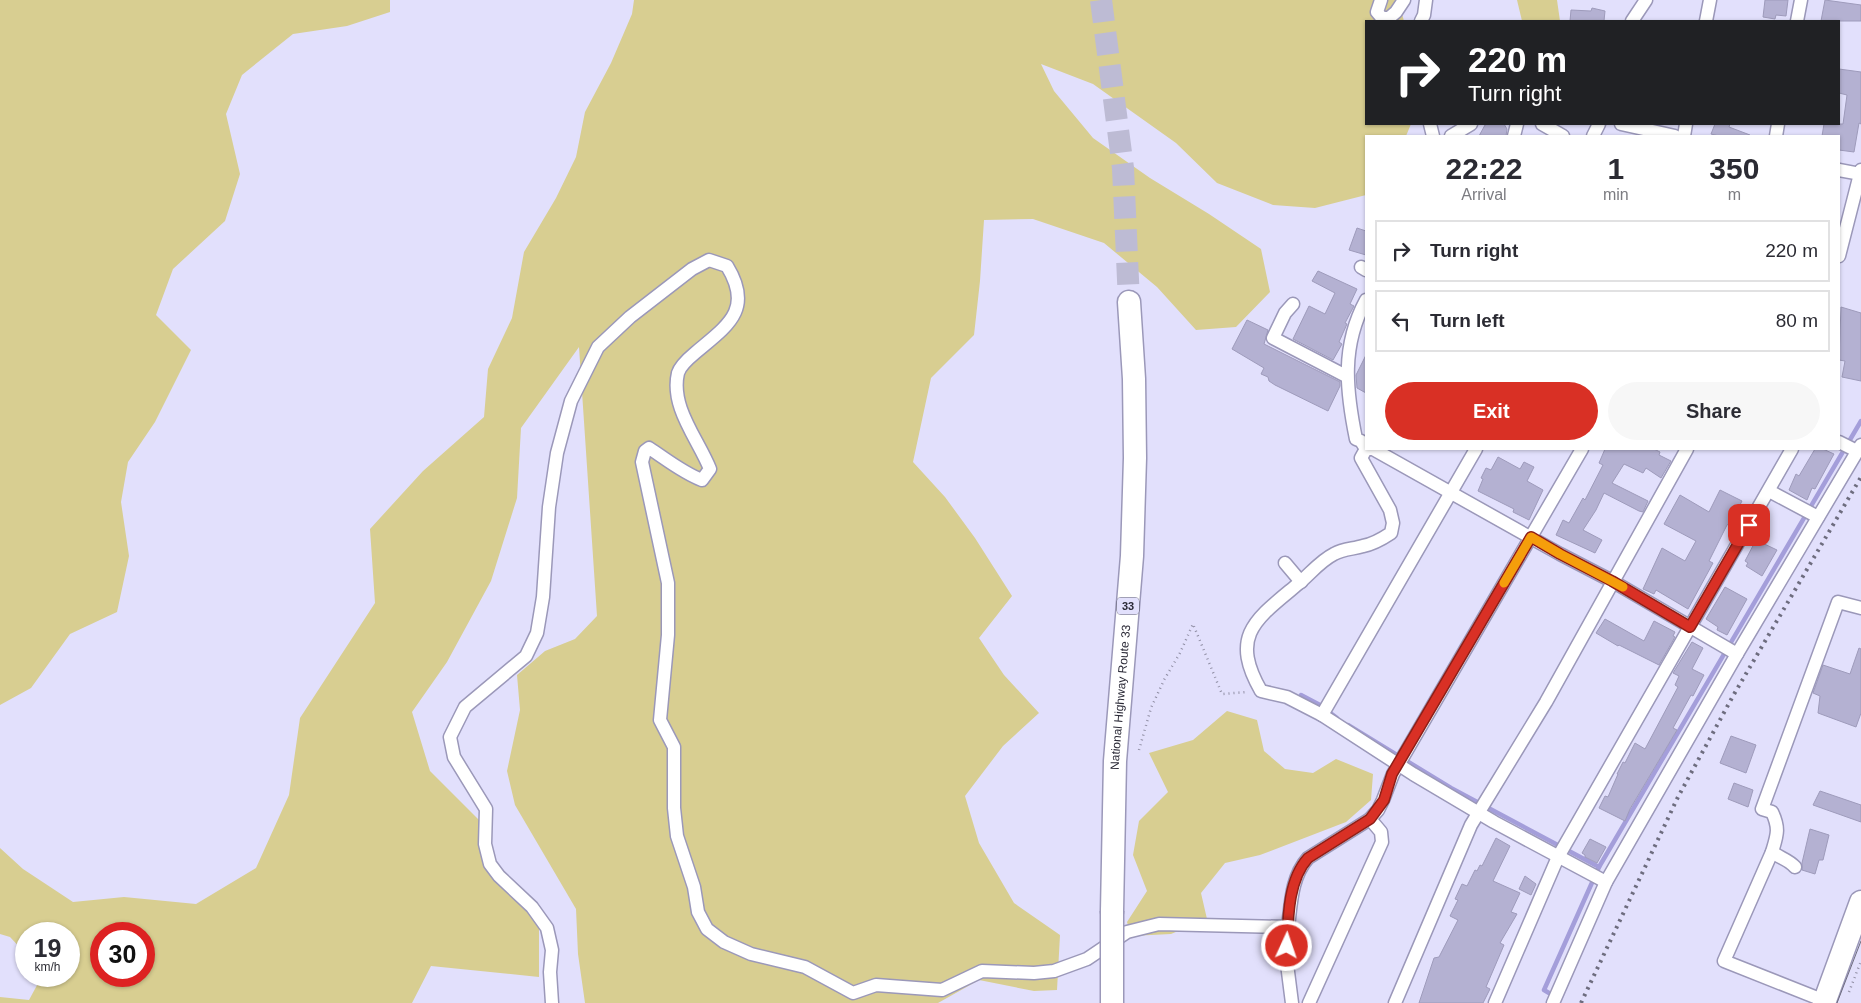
<!DOCTYPE html>
<html lang="en">
<head>
<meta charset="utf-8">
<style>
	body { margin:0; font-family:Arial,sans-serif; background:#f7f7f7; color:#2b2b33; height:100vh; display:flex; flex-direction:column; font-size:19px; white-space:nowrap }
	* { box-sizing:border-box; margin:0 }
	p { font-size:16px; color:#7c7c81 }
	.icon { flex:none; width:28px; height:28px; fill:none; stroke:currentColor; stroke-width:2; stroke-linecap:round; stroke-linejoin:round }
	.map { position:relative; flex:1; overflow:hidden }
	.panel { position:absolute; left:1365px; top:135px; width:475px; height:315px; display:flex; flex-direction:column; background:#fff; border-radius:0px; box-shadow:0 1px 4px #0004 }
	.panel>* { flex:none }
	.top-card { position:absolute; left:1365px; top:20px; width:475px; height:105px; border-radius:0px; box-shadow:0 1px 4px #0004; background:#202124; color:#fff; overflow:hidden }
	.speed { position:absolute; left:15px; top:922px; display:flex; gap:10px; font-size:25px; font-weight:700; text-align:center }
	.speed>* { display:grid; place-content:center; width:65px; height:65px; border-radius:50%; background:#fff; box-shadow:0 1px 4px #0004; line-height:1 }
	.speed small { font-size:12px; font-weight:400 }
	.speed .limit { border:8px solid #d22; background:#fff; color:#111 }
	.pin { position:absolute; display:grid; place-items:center; width:42px; height:42px; color:#fff; margin:-21px; border-radius:10px; box-shadow:0 2px 8px #0006 }
	.me { position:absolute; width:55px; margin:-28px; rotate:3deg; stroke-linejoin:round; filter:drop-shadow(0 0 4px #0008) }
	.turn { display:flex; align-items:center; gap:18px; height:105px; padding:0 20px; font-size:22px }
	.turn .icon { width:65px; height:65px; stroke-width:2.5 }
	.turn b { display:block; font-size:35px; line-height:42px }
	.eta { display:flex; justify-content:space-evenly; align-items:center; height:85px; text-align:center }
	.eta b { font-size:30px; font-weight:800; line-height:35px }
	.button { display:flex; gap:10px; margin-top:auto; padding:10px 20px }
	.button a { flex:1; height:58px; border-radius:30px; background:#d93025; color:#fff; font-size:20px; font-weight:800; line-height:58px; text-align:center }
	.button a+a { background:#f7f7f7; color:#2b2b33 }
	ul { padding:0; list-style:none }
	li { display:flex; align-items:center; gap:15px; height:62px; margin:0 10px 8px; padding:0 10px; border:2px solid #e1e1e2; border-radius:0px }
	li div { flex:1 }
	li b { display:block; font-size:19px }
	li em { font-style:normal }
	.map>svg:first-child { display:block }
	.green { fill:#d8ce91; fill-rule:evenodd }
	.lines { fill:none; stroke-linecap:round; stroke-linejoin:round }
	.stream { stroke:#a49eda; stroke-width:4.5 }
	.building { fill:#b4b1d2; stroke:#9e9bbb }
	.highway-tunnel { stroke:#bdbbd4; stroke-width:22; stroke-dasharray:22 11; stroke-linecap:butt }
	.street-casing { stroke:#9b98b9; stroke-width:15 }
	.highway-casing { stroke:#9b98b9; stroke-width:25 }
	.path { stroke:#9290a6; stroke-width:2.5; stroke-dasharray:1 4; stroke-linecap:butt }
	.street { stroke:#fff; stroke-width:12 }
	.highway { stroke:#fff; stroke-width:22 }
	.tram { stroke:#6d6c7e; stroke-width:1 }
	.rail { stroke:#6d6c7e; stroke-width:4; stroke-dasharray:2.5 5; stroke-linecap:butt }
	.highway-bridge-casing { stroke:#9b98b9; stroke-width:25; stroke-linecap:butt }
	.highway-bridge { stroke:#fff; stroke-width:22 }
	.route-casing { stroke:#8d1f18; stroke-width:12 }
	.route { stroke:#d93025; stroke-width:9 }
	.slow { stroke:#f59e0b; stroke-width:9 }
	.labels { text-anchor:middle; dominant-baseline:central; stroke-width:4; stroke-linejoin:round; paint-order:stroke }
	.shield { fill:#e2e0fc; stroke:#616071; stroke-width:1 }
	.shield-label { font-size:11px; font-weight:bold; fill:#2a2936 }
	.street-label { font-size:12px; fill:#2a2936; stroke:#e2e0fc }
</style>
</head>
<body>
<div class="map">
<svg width="1861" height="1003" viewBox="0 0 1861 1003">
	<rect width="100%" height="100%" fill="#e2e0fc"/>
	<g class="green">
		<polygon points="0,0 390,0 390,12 347,26 293,34 242,75 226,114 240,174 225,221 173,269 156,315 191,350 155,422 128,462 121,502 129,556 117,612 70,634 31,688 0,705"/>
		<path d="M634 0H1398L1404 21H1366V124H1411L1406 136H1366V195L1315 208 1273 205 1217 183 1176 143 1093 84 1041 64 1054 91 1093 138 1150 178 1209 214 1261 249 1270 292 1236 327 1196 330 1157 287 1104 243 1033 219 984 220 980 281 974 335 931 378 913 462 945 497 975 538 1012 596 979 638 1004 675 1039 713 1003 746 965 796 979 843 1014 903 1060 935 1057 990 1034 991 979 980 938 1003H585L578 954 576 909 515 805 507 771 520 710 517 675 545 651 575 639 597 616 579 347 521 428 517 498 491 581 447 662 412 712 430 771 487 828 491 857 539 928V977L431 966 412 1003H0V997L29 1000 42 976H69V934H26V954L10 937 0 934V848L23 869 73 902 124 897 196 904 256 868 289 795 300 718 375 603 370 529 423 471 484 417 488 369 512 318 524 252 556 198 576 157 585 112 611 63 632 14ZM101 934H144V976H101Z"/>
		<polygon points="1517,0 1557,0 1560,21 1522,21"/>
		<polygon points="1227,711 1257,720 1264,751 1285,769 1313,773 1336,759 1373,774 1371,800 1346,822 1260,855 1225,863 1201,893 1207,919 1171,934 1131,936 1127,922 1147,891 1133,855 1139,821 1168,792 1149,753 1193,740"/>
	</g>
	<g class="lines">
		<g class="stream">
			<polyline points="1301,695 1320,705 1337,718"/>
			<polyline points="1348,725 1451,788 1599,867"/>
			<polyline points="1549,993 1544,990 1599,867 1861,421"/>
		</g>
	</g>
	<g class="building">
		<polygon points="1765,0 1788,0 1786,16 1776,15 1775,19 1763,17"/>
		<polygon points="1825,0 1861,5 1861,21 1821,21"/>
		<polygon points="1592,8 1605,11 1604,21 1570,21 1571,10 1591,11"/>
		<polygon points="1839,69 1861,72 1861,124 1859,123 1854,152 1839,150 1839,136 1822,136 1824,124 1843,124 1847,95 1839,93"/>
		<polygon points="1488,124 1504,124 1507,129 1506,136 1479,136 1485,125"/>
		<polygon points="1715,124 1730,124 1729,127 1750,135 1750,136 1719,136 1711,134"/>
		<polygon points="1357,228 1366,231 1366,255 1349,250"/>
		<polygon points="1318,271 1357,289 1350,304 1354,306 1345,323 1347,324 1339,342 1342,344 1333,360 1293,339 1309,306 1325,314 1335,293 1312,281"/>
		<polygon points="1841,307 1861,313 1861,381 1842,377 1845,361 1839,360"/>
		<polygon points="1247,320 1268,330 1264,344 1340,382 1340,386 1328,411 1275,385 1269,381 1268,377 1261,374 1264,368 1232,349"/>
		<polygon points="1366,355 1366,393 1357,388 1356,375"/>
		<polygon points="1605,449 1654,449 1660,452 1659,455 1671,461 1661,478 1646,468 1643,473 1624,464 1612,483 1648,501 1643,512 1639,511 1604,493 1596,510 1583,530 1602,540 1595,553 1556,535 1563,520 1569,523 1583,498 1585,500 1603,465 1599,463"/>
		<polygon points="1815,449 1823,449 1834,454 1815,489 1812,488 1807,500 1789,490 1796,474 1799,476"/>
		<polygon points="1498,457 1520,469 1524,462 1534,467 1527,481 1543,490 1529,520 1513,512 1514,509 1478,491 1483,479 1481,478 1486,468 1491,470"/>
		<polygon points="1720,490 1742,501 1731,522 1727,525 1709,561 1713,563 1688,609 1656,590 1654,594 1643,589 1662,548 1685,561 1696,541 1664,524 1680,495 1709,512"/>
		<polygon points="1756,540 1777,550 1762,576 1746,566 1748,563 1745,561"/>
		<polygon points="1725,587 1747,599 1727,635 1717,630 1718,627 1706,619"/>
		<polygon points="1605,619 1644,641 1654,621 1675,632 1673,636 1675,637 1659,665 1619,645 1618,646 1596,633"/>
		<polygon points="1692,642 1703,648 1692,669 1704,675 1693,696 1691,695 1673,728 1677,730 1630,809 1625,821 1599,808 1605,796 1608,797 1618,774 1617,774 1623,762 1625,763 1635,743 1645,749 1678,687 1675,685 1679,676 1673,673"/>
		<polygon points="1859,648 1861,649 1861,713 1856,727 1818,713 1820,696 1813,693 1823,665 1850,674"/>
		<polygon points="1731,736 1756,745 1746,773 1720,763"/>
		<polygon points="1734,783 1753,790 1748,807 1728,799"/>
		<polygon points="1820,791 1861,805 1861,822 1813,805"/>
		<polygon points="1810,829 1829,835 1823,860 1819,860 1815,874 1802,870 1802,863"/>
		<polygon points="1496,838 1510,846 1493,881 1520,893 1511,912 1517,914 1500,943 1504,945 1486,987 1490,989 1483,1003 1419,1003 1434,958 1439,957 1458,920 1450,916 1458,900 1455,899 1462,884 1467,886 1475,870 1477,871 1480,865 1482,866"/>
		<polygon points="1590,839 1606,847 1597,863 1585,857 1585,855 1582,853"/>
		<polygon points="1525,876 1536,884 1531,895 1519,889"/>
	</g>
	<g class="lines">
		<polyline class="highway-tunnel" points="1101,0 1123,168 1129,302"/>
		<g class="street-casing">
			<g id="street">
				<polyline points="1381,0 1377,12 1382,18 1389,18 1396,12 1404,0"/>
				<polyline points="1421,21 1424,15 1426,0"/>
				<polyline points="1632,21 1646,0"/>
				<polyline points="1706,21 1710,0"/>
				<polyline points="1797,21 1801,0"/>
				<polyline points="1430,124 1433,136"/>
				<polyline points="1542,124 1563,136"/>
				<polyline points="1621,124 1675,136"/>
				<polyline points="1451,136 1471,124"/>
				<polyline points="1514,136 1517,124"/>
				<polyline points="1593,136 1599,124"/>
				<polyline points="1684,136 1686,124"/>
				<polyline points="1776,136 1778,124"/>
				<polyline points="1839,170 1861,174"/>
				<polyline points="1839,256 1861,170"/>
				<polyline points="1361,267 1366,270"/>
				<path d="M1366 300C1341 346 1346 390 1356 439L1361 441 1366 449H1373L1560 554 1612 581 1737 654"/>
				<polyline points="1293,304 1285,313 1273,338 1346,376"/>
				<polyline points="1839,442 1857,451"/>
				<polyline points="1476,449 1322,715 1413,774 1494,822 1606,882"/>
				<polyline points="1769,491 1818,517"/>
				<polyline points="1285,563 1301,582"/>
				<path d="M1322 715 1287 697 1261 691C1229 635 1256 619 1298 584 1310 574 1320 561 1334 554 1343 549 1353 549 1363 546 1374 544 1382 539 1391 533L1393 523 1390 510 1361 458 1366 449"/>
				<path d="M1772 852C1780 858 1789 860 1795 867"/>
				<polyline points="1288,927 1287,964 1292,1003"/>
				<path d="M1825 1001 1724 961 1772 852C1777 835 1780 829 1772 812L1762 809 1838 602 1861 608"/>
				<path d="M552 1003 550 972 552 950 547 928 532 907 499 876 490 864 485 844 486 809 454 757 450 737 465 707 526 656 537 633 543 597 549 507 557 453 571 401 598 347 630 317 692 269 709 260 727 266C754 310 727 326 695 353 689 358 680 366 678 373 670 407 698 439 710 469L702 480C683 473 666 459 649 448L645 451 642 462 668 583V635L660 720 674 747V808L677 836 694 887 698 912 707 929 724 942 751 954 805 967 853 993 876 985 942 990 982 971 1034 973 1054 971 1087 959 1127 932 1159 924 1288 927C1291 904 1291 877 1308 858L1370 819 1378 810 1383 800 1393 774 1582 449"/>
				<polyline points="1309,1003 1382,842 1381,832 1370,819"/>
				<polyline points="1395,1003 1471,825 1546,702 1687,449"/>
				<polyline points="1495,1003 1558,857 1792,449"/>
				<polyline points="1553,1003 1606,882 1737,654 1861,445"/>
			</g>
		</g>
		<g class="highway-casing">
			<g id="highway">
				<path id="s1" d="M1112 911 1115 761 1132 556 1135 458 1134 379 1129 302"/>
				<polyline points="1824,1003 1861,902"/>
			</g>
		</g>
		<g class="path">
			<polyline points="1139,750 1151,708 1164,680 1180,653 1193,624 1222,694 1247,692"/>
			<polyline points="1849,992 1861,961"/>
		</g>
		<use href="#street" class="street"/>
		<use href="#highway" class="highway"/>
		<polyline class="tram" points="1837,1003 1861,941"/>
		<polyline class="rail" points="1581,1003 1678,797 1733,696 1861,477"/>
		<g class="highway-bridge-casing">
			<polyline id="highway-bridge" points="1112,1003 1112,911"/>
		</g>
		<use href="#highway-bridge" class="highway-bridge"/>
	</g>
	<g class="lines">
		<g class="route-casing">
			<path id="route" d="M1287 946C1288 918 1288 880 1308 858L1370 819 1384 800 1392 774 1531 537 1560 554 1612 581 1690 627 1749 525"/>
		</g>
		<use href="#route" class="route"/>
		<polyline class="slow" points="1504,583 1531,537 1560,554 1623,587"/>
	</g>
	<g class="labels">
		<rect class="shield" x="1117" y="597.5" width="22" height="17" rx="4"/>
		<g class="shield-label">
			<text x="1128" y="606">33</text>
		</g>
		<g class="street-label">
			<text stroke="none"><textPath href="#s1" startOffset="214">National Highway Route 33</textPath></text>
		</g>
	</g>
</svg>
<div class="speed"><div>19<small>km/h</small></div><div class="limit">30</div></div>
<div class="pin" style="left:1749px;top:525px;background:#d93025"><svg class="icon" aria-label="arrive" viewBox="0 0 24 24"><path d="M6 21V4h12l-3 4 3 4H6"/></svg></div>
<svg class="me" style="left:1287px;top:946px" viewBox="-20 -20 40 40"><circle r="17" fill="#d93025" stroke="#fff" stroke-width="3"/><path d="M0-11L8 9 0 5-8 9z" fill="#fff"/></svg>
<div class="top-card">
<div class="turn"><svg class="icon" aria-label="right" viewBox="0 0 24 24"><path d="M7 20v-9h11M14 6l5 5-5 5"/></svg><div><b>220 m</b>Turn right</div></div>
</div>
<section class="panel">
<div class="eta">
<div><b>22:22</b><p>Arrival</p></div>
<div><b>1</b><p>min</p></div>
<div><b>350</b><p>m</p></div>
</div>
<ul>
<li><svg class="icon" aria-label="right" viewBox="0 0 24 24"><path d="M7 20v-9h11M14 6l5 5-5 5"/></svg><div><b>Turn right</b></div><em>220 m</em></li>
<li><svg class="icon" aria-label="left" viewBox="0 0 24 24"><path d="M17 20v-9H6M10 6l-5 5 5 5"/></svg><div><b>Turn left</b></div><em>80 m</em></li>
</ul>
<div class="button"><a>Exit</a><a>Share</a></div>
</section>
</div>
</body>
</html>
